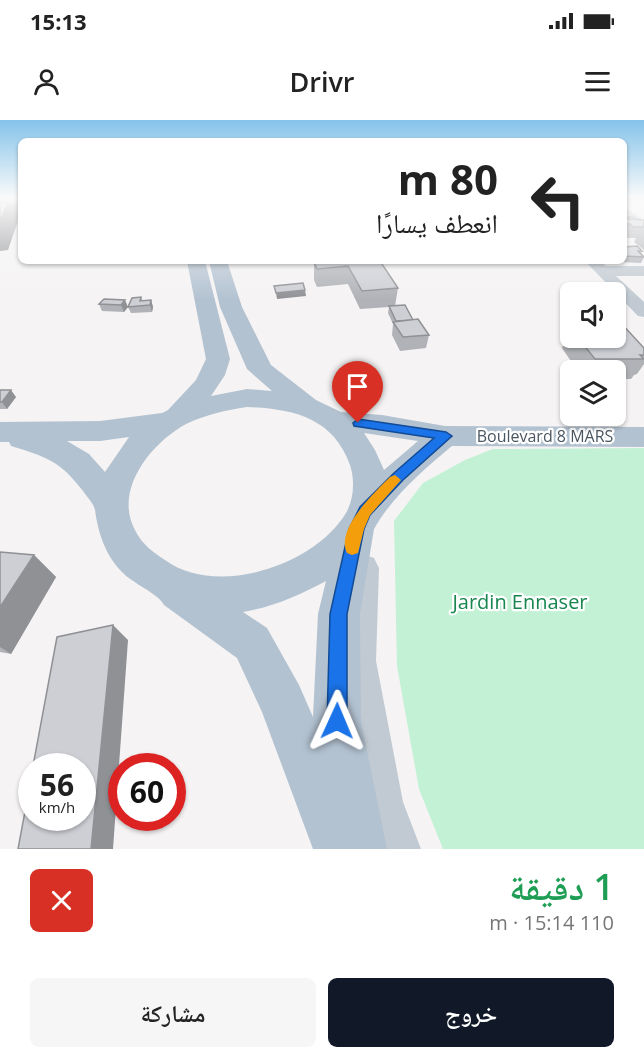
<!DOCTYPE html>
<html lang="ar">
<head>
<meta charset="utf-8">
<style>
	body { margin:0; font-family:"Open Sans","Noto Naskh Arabic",sans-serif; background:#f6f6f6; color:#222; direction:rtl; height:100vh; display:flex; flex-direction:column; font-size:22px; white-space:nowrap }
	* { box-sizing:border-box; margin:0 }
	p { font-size:20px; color:#767676 }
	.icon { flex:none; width:33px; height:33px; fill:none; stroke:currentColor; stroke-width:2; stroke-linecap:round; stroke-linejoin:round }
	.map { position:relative; height:729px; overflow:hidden; direction:ltr }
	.details { display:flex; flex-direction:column; background:#fff; flex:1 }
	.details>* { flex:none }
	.guide { position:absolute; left:18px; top:18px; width:609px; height:126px; border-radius:9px; box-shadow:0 2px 4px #0004; direction:rtl; background:#fff; color:#222; overflow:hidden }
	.tools { position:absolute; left:560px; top:162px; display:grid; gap:12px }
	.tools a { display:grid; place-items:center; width:66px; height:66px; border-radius:9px; background:#fff; box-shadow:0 2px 4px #0004; font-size:30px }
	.speed { position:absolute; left:18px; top:633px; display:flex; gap:12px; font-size:30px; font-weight:700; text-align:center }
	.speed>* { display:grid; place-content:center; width:78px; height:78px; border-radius:50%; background:#fff; box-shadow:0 2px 4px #0004; line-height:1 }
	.speed small { font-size:15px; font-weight:400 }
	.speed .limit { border:9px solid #d22; background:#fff; color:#111 }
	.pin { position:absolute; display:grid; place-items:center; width:51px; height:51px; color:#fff; margin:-62px -26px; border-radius:50% 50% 50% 0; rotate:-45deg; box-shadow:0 0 6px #0007 }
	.pin .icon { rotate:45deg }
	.me { position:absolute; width:66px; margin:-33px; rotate:1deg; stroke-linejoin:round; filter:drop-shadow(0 0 4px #0008) }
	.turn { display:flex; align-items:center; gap:21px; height:126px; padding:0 30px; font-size:27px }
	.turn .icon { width:78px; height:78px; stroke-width:2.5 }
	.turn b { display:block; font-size:42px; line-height:51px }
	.round { display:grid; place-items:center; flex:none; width:63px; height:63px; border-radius:9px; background:#f6f6f6 }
	.headline { display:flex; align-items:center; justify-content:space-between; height:102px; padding:0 30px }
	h1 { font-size:36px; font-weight:600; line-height:45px; color:#1e9e55 }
	.button { display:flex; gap:12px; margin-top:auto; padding:12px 30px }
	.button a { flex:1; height:69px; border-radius:9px; background:#111827; color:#fff; font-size:24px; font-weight:600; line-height:69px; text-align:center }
	.button a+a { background:#f6f6f6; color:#222 }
	.status { display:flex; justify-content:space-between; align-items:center; height:42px; padding:0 30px; background:#fff; direction:ltr }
	.status svg { height:16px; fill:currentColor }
	header { display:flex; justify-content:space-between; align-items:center; height:78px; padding:0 30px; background:#fff; font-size:27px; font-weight:600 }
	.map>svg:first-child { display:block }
	.green { fill:#c3f1d5 }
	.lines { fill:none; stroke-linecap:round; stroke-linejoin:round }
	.minor { fill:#c1cad2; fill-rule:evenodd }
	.major { fill:#b3c2d1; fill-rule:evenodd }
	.wall { fill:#b0b2b7 }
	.shaded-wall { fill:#909195 }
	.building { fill:#cdcfd5; stroke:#909195; stroke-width:1.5 }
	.route { fill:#1a73e8; stroke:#114b97; stroke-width:1.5 }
	.slow { fill:#f59e0b }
	.labels { text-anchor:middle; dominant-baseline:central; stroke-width:4.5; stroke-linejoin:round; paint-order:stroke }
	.street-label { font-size:16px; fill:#4a5661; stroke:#fff }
	.near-park-label { font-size:20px; fill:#17864f; stroke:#fff }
</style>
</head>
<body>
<div class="status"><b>15:13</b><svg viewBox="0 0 49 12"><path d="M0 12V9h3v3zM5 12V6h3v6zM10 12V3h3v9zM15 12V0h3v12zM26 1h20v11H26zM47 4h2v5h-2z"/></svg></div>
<header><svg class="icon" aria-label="menu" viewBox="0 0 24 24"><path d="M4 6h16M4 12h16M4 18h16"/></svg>Drivr<svg class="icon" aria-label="person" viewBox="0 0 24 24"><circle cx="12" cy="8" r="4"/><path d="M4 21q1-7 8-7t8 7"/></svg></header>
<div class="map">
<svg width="644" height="729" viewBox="0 0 644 729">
	<rect width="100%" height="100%" fill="#f5f3f3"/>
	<polygon class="green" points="644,328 644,729 443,729 419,669 397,546 394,401 423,363 465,340 493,329"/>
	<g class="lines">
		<g class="minor">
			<polygon points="624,87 644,100 644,110 624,97"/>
			<polygon points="585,141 600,141 606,146 644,146 644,156 616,156 644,182 644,197 638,196"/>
			<polygon points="363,434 374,438 379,448 376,541 403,682 421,729 373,729 359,682 340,541 347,448 352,438"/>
		</g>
		<path class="major" d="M187 141H205L230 239 225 255 211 276 247 269 272 271 247 249 220 187 209 141H227L242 187 271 245 316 280 341 292 382 295 445 306 644 307V327L452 326C423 350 392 377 374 409L360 494 361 601 387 729H313L262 592 237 538 164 485C159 474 132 463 122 452 105 435 98 412 95 390 94 384 87 377 83 371 60 341 47 337 11 326L9 322H0V302L100 301 162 293 168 290 196 260 206 239ZM247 287C292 289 333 297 350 345 355 360 354 379 346 393 315 445 217 478 165 440 154 433 142 424 136 412 112 371 151 323 186 304 205 295 226 290 247 287ZM364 313 418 321 384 350 375 330ZM129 317 105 352 89 334 67 321H100ZM326 461 318 494 313 597 299 565 267 508 243 492C273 487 300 475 326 461Z"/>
	</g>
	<g class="wall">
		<polygon points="626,78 644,78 644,80 628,80"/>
		<polygon points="624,91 628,94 626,97 637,100 644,100 644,130 634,122 636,118 628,118 624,115"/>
		<polygon points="624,127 642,131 641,133 644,137 641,143 620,142 618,141 624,141"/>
		<polygon points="380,141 398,168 395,186 429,215 426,228 400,231 392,215 393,204 388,193 389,187 360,189 348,164 317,167 314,160 314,142"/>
		<polygon points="141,177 143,181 151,180 153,187 152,192 131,193 128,187"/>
		<polygon points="104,179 128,187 124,192 102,191 99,184"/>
		<polygon points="570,212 570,218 615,218 644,228 644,244 637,254 634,255 631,259 615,259 615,250 577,250 562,228"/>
		<polygon points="0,270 16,277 7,289 0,289"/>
		<polygon points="0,432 34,435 56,457 11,534 0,532"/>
	</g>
	<g class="shaded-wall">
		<polygon points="8,82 21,83 21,99 17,99 18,101 8,130 0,131 0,102"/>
		<polygon points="305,170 306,176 277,179 276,173"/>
		<polygon points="125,180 128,187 124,192 121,185"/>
		<polygon points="151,180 153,187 152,192 150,185"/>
		<polygon points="11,270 16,277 7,289 2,282"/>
		<polygon points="34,435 56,457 11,534 0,527 0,487"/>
		<polygon points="113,505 128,520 113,729 91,729"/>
	</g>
	<g class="building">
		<polygon points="0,78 21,78 21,83 9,84 8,82 0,83"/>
		<polygon points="8,82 0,102 0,83"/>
		<polygon points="624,97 633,97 637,100 624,99"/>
		<polygon points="624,99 644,100 644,107 633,107 630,104 624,104"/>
		<polygon points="637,126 642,131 638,131 644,137 624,136 624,127"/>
		<polygon points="329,141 380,141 398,168 362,171 348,146 317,149 314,142"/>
		<polygon points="303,163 305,170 276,173 274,166"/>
		<polygon points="141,177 140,181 151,180 150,185 128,187 132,178"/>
		<polygon points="104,179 125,180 121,185 99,184"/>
		<polygon points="405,185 413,200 396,201 389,186"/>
		<polygon points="418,199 429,215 403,217 393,202"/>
		<polygon points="615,202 620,202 644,228 644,235 640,235 644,239 595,239 578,218 615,218"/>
		<polygon points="0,270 11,270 2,282 0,282"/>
		<polygon points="0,432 34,435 0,487"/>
		<polygon points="113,505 91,729 18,729 32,654 32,698 82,698 82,646 33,646 57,517"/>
	</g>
	<linearGradient id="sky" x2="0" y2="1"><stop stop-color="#85c3ea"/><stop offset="0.43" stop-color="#fafafa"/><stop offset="1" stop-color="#fafafa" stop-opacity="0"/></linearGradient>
	<rect width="644" height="180" fill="url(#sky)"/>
	<polygon class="route" points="358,299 446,312 452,316 403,360 370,395 364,409 347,494 347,601 344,608 337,611 330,608 327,601 330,494 349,409 360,387 394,353 434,318 354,306 353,303"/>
	<path class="slow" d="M395 355 401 360 370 395 364 409 358 433 352 435 347 433C335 409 375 372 390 357Z"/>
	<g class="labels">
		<g class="street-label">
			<text x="545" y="316">Boulevard 8 MARS</text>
		</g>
		<g class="near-park-label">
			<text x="520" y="481">Jardin Ennaser</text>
		</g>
	</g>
</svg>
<div class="tools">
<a><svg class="icon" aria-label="sound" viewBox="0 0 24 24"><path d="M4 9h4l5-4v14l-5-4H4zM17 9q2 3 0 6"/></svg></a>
<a><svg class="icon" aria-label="layers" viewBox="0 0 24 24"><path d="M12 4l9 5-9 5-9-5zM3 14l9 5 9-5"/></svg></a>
</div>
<div class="speed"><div>56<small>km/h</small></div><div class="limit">60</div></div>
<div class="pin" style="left:358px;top:303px;background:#d93025"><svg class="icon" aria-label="arrive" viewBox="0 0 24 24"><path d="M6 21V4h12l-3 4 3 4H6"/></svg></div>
<svg class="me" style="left:337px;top:601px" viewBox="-20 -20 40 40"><path d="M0-17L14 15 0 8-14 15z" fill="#1a73e8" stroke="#fff" stroke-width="4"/></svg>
<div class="guide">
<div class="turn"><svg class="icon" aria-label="left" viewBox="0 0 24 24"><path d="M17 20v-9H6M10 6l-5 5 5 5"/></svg><div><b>80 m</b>انعطف يسارًا</div></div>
</div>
</div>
<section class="details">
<div class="headline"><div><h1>1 دقيقة</h1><p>110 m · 15:14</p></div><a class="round" style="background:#d93025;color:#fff"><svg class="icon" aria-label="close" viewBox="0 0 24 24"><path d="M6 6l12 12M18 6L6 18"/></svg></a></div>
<div class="button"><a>خروج</a><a>مشاركة</a></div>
</section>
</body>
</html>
